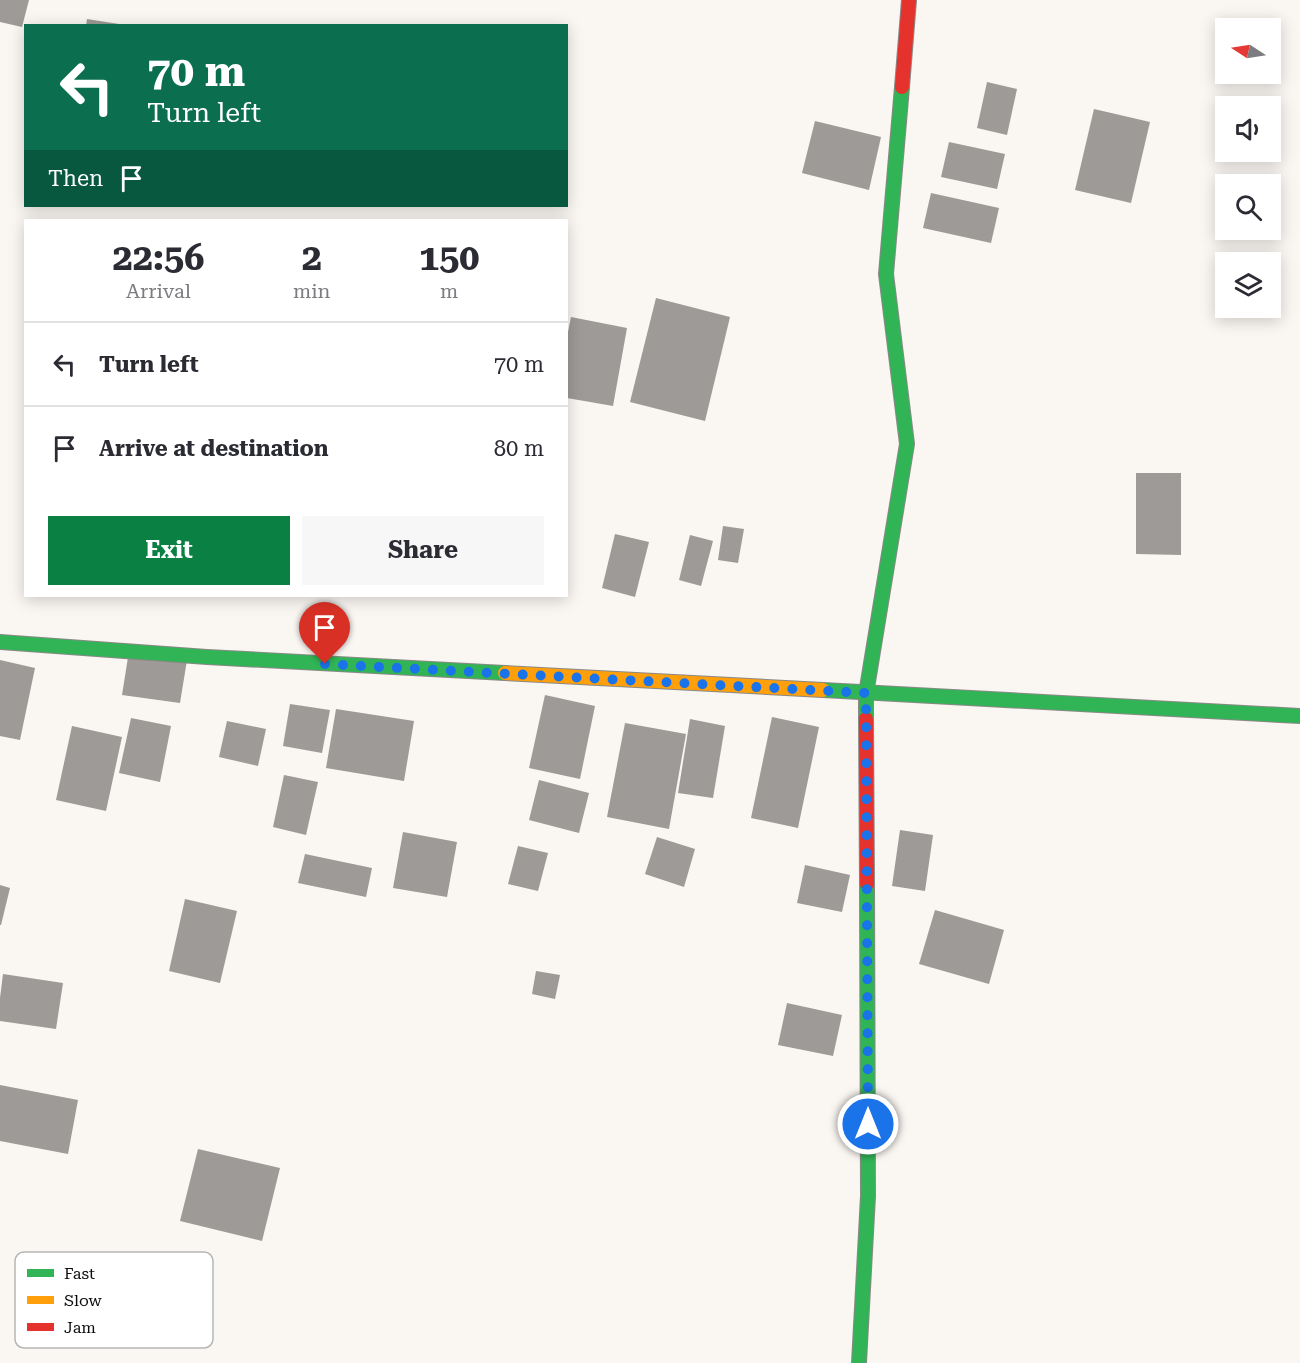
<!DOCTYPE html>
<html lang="en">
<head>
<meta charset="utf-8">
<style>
	body { margin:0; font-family:"Roboto Serif",serif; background:#f7f7f7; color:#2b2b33; height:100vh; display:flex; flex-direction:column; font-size:22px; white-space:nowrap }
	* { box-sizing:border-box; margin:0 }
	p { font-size:20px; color:#7c7c81 }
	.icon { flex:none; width:33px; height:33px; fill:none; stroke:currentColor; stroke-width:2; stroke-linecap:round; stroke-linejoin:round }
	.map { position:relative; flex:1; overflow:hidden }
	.side { position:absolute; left:24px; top:219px; width:544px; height:378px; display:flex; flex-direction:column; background:#fff; border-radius:0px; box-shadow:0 3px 15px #0003 }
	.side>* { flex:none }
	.guide { position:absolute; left:24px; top:24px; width:544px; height:183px; border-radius:0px; box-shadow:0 3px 15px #0003; background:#0b6e4f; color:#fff; overflow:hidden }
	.needle { width:39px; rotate:282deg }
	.controls { position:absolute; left:1215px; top:18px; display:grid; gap:12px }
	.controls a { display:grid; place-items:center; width:66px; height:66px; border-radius:0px; background:#fff; box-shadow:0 3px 15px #0003; font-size:30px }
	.pin { position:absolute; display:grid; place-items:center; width:51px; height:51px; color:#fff; margin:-62px -26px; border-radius:50% 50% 50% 0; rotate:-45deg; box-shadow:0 0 6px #0007 }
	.pin .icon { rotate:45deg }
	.me { position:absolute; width:66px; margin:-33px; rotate:0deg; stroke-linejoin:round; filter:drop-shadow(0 0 4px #0008) }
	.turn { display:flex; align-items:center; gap:21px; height:126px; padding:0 24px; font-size:27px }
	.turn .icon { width:78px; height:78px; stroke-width:2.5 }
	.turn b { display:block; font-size:42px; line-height:51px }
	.then { display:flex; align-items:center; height:57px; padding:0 24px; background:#0003; gap:12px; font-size:22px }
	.eta { display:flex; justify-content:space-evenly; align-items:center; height:102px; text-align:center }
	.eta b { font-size:36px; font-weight:700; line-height:42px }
	.action { display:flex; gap:12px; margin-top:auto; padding:12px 24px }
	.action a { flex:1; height:69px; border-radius:0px; background:#0b8043; color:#fff; font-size:24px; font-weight:700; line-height:69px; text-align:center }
	.action a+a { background:#f7f7f7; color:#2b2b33 }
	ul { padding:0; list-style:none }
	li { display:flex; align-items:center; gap:18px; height:84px; padding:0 24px; border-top:2px solid #e1e1e2 }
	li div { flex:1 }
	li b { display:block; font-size:22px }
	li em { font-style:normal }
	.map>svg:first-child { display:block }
	.building { fill:#9d9a97 }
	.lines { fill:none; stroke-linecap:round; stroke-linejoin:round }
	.fast-casing { stroke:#8a8987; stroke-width:16 }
	.slow-casing { stroke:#8a8987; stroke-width:16 }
	.jam-casing { stroke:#8a8987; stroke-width:16 }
	.fast { stroke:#30b455; stroke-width:14 }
	.slow { stroke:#ff9f0a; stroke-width:14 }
	.jam { stroke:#e5322d; stroke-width:14 }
	.route { stroke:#1a73e8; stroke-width:10; stroke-dasharray:0 18 }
	.key { fill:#fff; stroke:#b6b6b6; stroke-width:1.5 }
	.key-label { font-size:16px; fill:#0d0d0d }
</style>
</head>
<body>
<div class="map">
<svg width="1300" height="1363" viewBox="0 0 1300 1363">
	<rect width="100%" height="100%" fill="#faf6f2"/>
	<g class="building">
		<polygon points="0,0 29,0 22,27 0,22"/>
		<polygon points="87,19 119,24 119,26 86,26"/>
		<polygon points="987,82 1017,89 1007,135 977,128"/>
		<polygon points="1094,109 1150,122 1131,203 1075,190"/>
		<polygon points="815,121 881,137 869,190 802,173"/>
		<polygon points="949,142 1005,154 997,189 941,177"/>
		<polygon points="931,193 999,208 991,243 923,228"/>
		<polygon points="656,298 730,317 705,421 630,402"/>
		<polygon points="571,317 627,328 613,406 567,398 567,337"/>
		<polygon points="1136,473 1181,473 1181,555 1136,554"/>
		<polygon points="723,526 744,529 738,563 718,560"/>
		<polygon points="615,534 649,542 635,597 602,588"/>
		<polygon points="690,535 713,541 701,586 679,580"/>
		<polygon points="129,651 187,660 180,703 122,695"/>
		<polygon points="0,660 35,668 20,740 0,736"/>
		<polygon points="545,695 595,706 580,779 529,768"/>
		<polygon points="290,704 330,710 322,753 283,746"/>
		<polygon points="336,709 414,721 404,781 326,768"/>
		<polygon points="772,717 819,727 798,828 751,818"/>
		<polygon points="131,718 171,726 160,782 119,773"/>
		<polygon points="690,719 725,726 713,798 678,793"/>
		<polygon points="227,721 266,729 258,766 219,757"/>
		<polygon points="625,723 686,734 669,829 607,817"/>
		<polygon points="72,726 122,737 106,811 56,800"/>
		<polygon points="284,775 318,782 306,835 273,827"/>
		<polygon points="539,780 589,793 579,833 529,820"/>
		<polygon points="900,830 933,835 925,891 892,886"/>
		<polygon points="403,832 457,842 447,897 393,888"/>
		<polygon points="657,837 695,849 684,887 645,874"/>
		<polygon points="518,846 548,853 538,891 508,884"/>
		<polygon points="305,854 372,868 366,897 298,883"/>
		<polygon points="805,865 850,875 842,912 797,903"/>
		<polygon points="0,885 10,888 1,925 0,925"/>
		<polygon points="185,899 237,911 220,983 169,971"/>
		<polygon points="935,910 1004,930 989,984 919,964"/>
		<polygon points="536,971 560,975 555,999 532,994"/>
		<polygon points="3,974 63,983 56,1029 0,1021 0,998"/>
		<polygon points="787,1003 842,1015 833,1056 778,1045"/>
		<polygon points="0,1085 78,1100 68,1154 0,1141"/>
		<polygon points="198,1149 280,1168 262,1241 180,1221"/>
	</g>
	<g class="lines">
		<g class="fast-casing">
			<g id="fast">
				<polyline points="0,642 207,657 505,673"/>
				<polyline points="823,690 1300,716"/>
				<polyline points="866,719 866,694 907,444 886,274 902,87"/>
				<polyline points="859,1363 868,1196 867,884"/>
			</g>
		</g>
		<g class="slow-casing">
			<polyline id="slow" points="505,673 823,690"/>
		</g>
		<g class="jam-casing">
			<g id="jam">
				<polyline points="902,87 909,0"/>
				<polyline points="866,719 867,884"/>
			</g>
		</g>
		<use href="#fast" class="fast"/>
		<use href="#slow" class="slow"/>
		<use href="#jam" class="jam"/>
	</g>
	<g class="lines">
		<polyline class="route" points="325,664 866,693 868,1124"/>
	</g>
	<rect x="15" y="1252" width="198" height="96" rx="9" class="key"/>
	<rect x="27" y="1269" width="27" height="8" fill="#30b455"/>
	<rect x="27" y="1296" width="27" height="8" fill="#ff9f0a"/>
	<rect x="27" y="1323" width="27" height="8" fill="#e5322d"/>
	<g class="key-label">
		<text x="64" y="1279">Fast</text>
		<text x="64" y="1306">Slow</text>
		<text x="64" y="1333">Jam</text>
	</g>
</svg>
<div class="controls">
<a><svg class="needle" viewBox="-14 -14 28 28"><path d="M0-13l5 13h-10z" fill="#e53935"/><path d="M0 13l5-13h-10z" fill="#7c7c81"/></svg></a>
<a><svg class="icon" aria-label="sound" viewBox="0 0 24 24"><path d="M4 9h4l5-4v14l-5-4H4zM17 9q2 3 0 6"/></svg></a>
<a><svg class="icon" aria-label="search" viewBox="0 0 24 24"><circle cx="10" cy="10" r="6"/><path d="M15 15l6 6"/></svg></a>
<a><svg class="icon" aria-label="layers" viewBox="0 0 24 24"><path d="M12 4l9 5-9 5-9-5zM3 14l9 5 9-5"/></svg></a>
</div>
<div class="pin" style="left:325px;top:664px;background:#d93025"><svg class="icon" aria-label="arrive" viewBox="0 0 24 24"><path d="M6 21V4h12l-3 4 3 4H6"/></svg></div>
<svg class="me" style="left:868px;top:1124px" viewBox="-20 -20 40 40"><circle r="17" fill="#1a73e8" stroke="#fff" stroke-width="3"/><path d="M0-11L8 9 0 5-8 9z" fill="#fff"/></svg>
<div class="guide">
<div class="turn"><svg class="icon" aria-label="left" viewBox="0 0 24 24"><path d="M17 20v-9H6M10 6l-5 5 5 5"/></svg><div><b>70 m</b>Turn left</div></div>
<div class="then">Then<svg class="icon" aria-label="arrive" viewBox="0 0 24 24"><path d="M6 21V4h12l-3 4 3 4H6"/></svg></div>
</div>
<section class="side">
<div class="eta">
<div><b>22:56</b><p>Arrival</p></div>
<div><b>2</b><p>min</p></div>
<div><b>150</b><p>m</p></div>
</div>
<ul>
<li><svg class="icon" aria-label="left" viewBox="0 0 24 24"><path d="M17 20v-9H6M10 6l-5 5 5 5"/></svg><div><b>Turn left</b></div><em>70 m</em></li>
<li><svg class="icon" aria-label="arrive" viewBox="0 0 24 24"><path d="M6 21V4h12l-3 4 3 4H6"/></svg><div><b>Arrive at destination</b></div><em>80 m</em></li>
</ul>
<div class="action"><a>Exit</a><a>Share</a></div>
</section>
</div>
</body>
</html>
